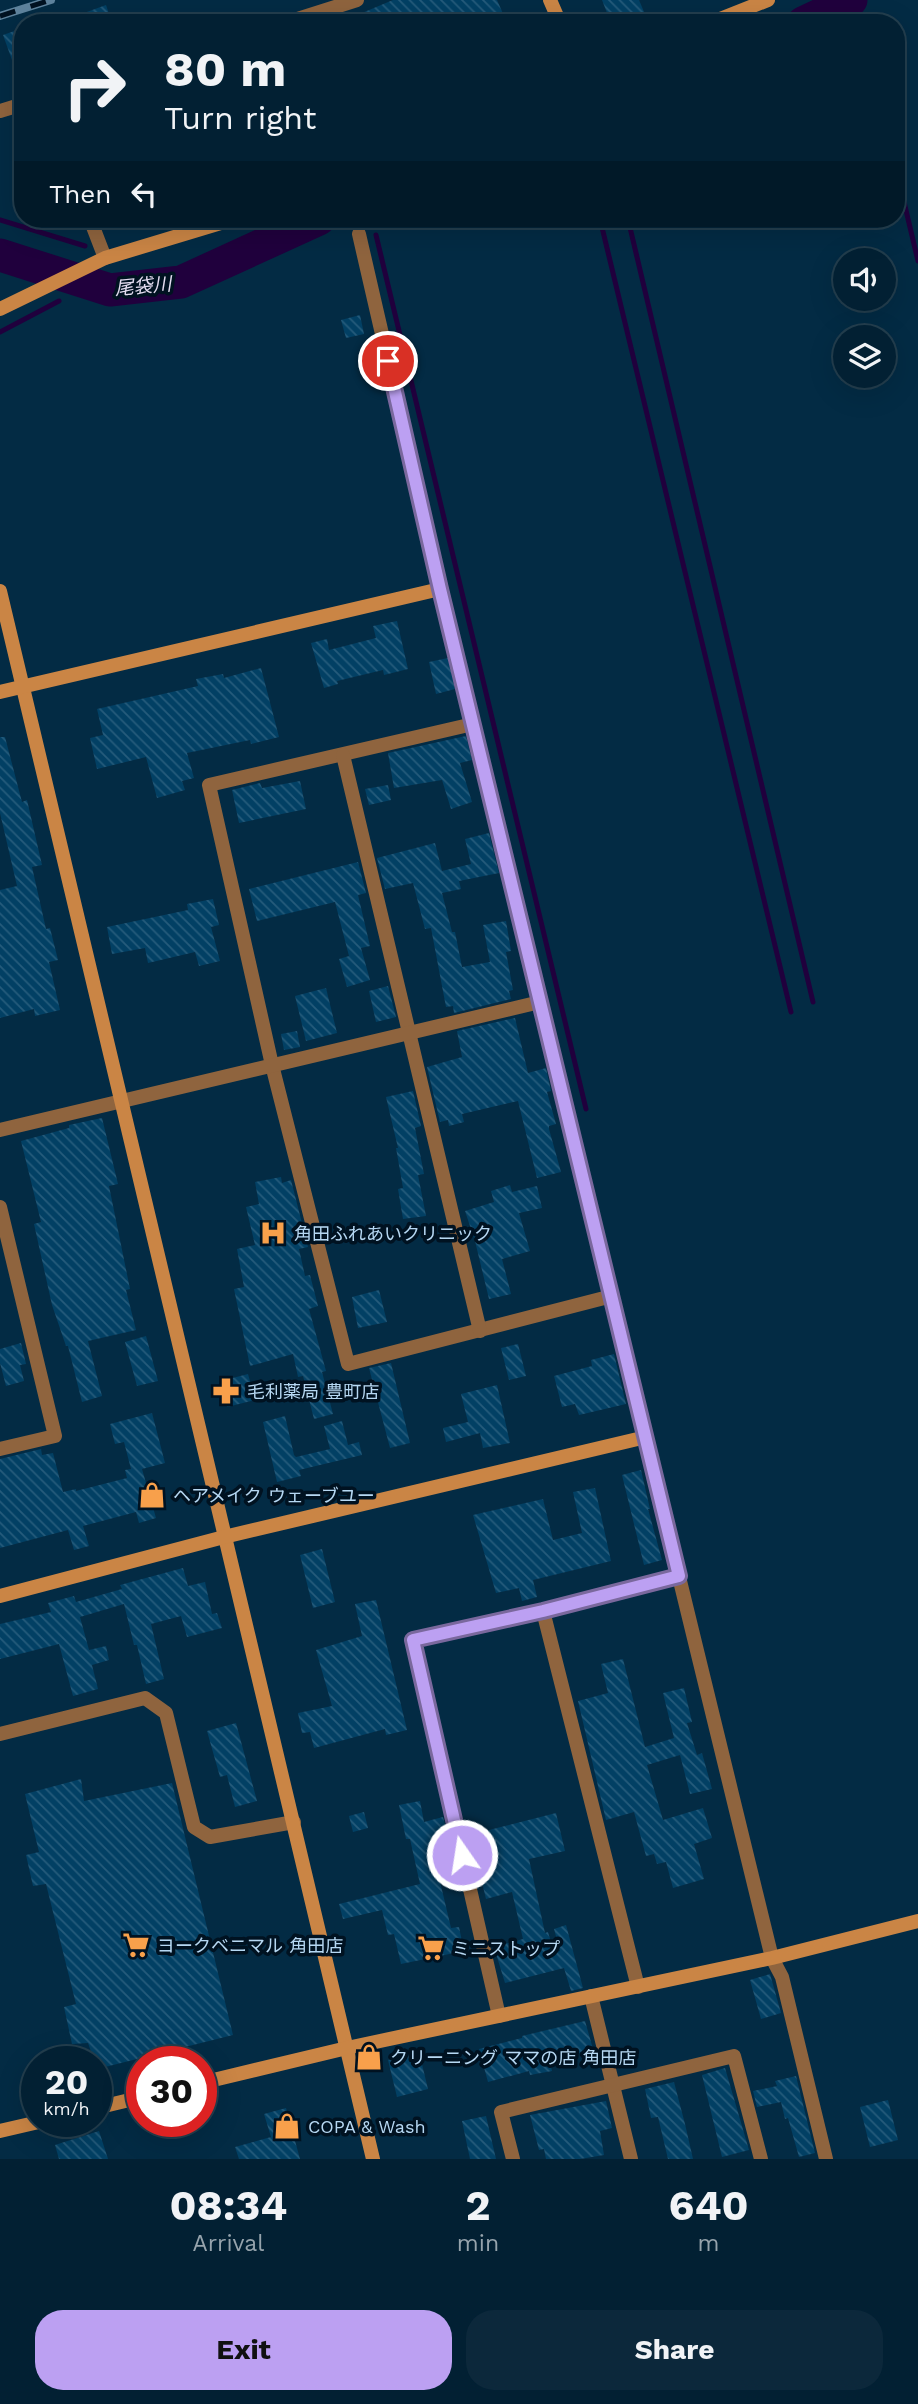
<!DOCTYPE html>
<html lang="en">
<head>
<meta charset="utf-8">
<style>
	body { margin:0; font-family:"Work Sans","Noto Sans JP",sans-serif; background:#0c283b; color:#f1f3f6; height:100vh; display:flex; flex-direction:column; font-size:26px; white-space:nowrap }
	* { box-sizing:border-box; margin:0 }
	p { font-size:23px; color:#96a3ac }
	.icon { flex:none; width:38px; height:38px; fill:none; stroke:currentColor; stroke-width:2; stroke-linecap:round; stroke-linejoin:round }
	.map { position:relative; height:2159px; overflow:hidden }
	.panel { display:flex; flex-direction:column; background:#022033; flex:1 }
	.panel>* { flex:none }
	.guide { position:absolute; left:14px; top:14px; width:891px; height:214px; border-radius:28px; box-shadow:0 7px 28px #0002,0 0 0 2px #233e4e; background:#022033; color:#f1f3f6; overflow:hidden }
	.fabs { position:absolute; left:833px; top:248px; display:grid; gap:14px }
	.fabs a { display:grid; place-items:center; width:63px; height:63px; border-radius:50%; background:#022033; box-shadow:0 7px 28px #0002,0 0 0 2px #233e4e; font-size:35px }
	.speed { position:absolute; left:21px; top:2046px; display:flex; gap:14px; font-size:35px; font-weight:700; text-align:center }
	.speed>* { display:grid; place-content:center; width:91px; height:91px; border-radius:50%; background:#022033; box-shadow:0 7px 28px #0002,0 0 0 2px #233e4e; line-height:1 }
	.speed small { font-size:18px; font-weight:400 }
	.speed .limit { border:10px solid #d22; background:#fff; color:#111 }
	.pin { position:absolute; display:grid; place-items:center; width:60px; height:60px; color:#fff; margin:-30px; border:4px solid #fff; border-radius:50%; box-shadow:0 2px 7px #0007 }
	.me { position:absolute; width:77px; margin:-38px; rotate:347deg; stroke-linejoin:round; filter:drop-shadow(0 0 5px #0008) }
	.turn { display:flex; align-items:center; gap:24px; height:147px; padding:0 35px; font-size:32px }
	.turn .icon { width:91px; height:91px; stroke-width:2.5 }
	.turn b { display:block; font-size:49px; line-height:60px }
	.then { display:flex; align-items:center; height:66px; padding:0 35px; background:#0003; gap:14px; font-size:26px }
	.eta { display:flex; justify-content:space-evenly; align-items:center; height:119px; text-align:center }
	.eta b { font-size:42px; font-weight:700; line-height:49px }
	.button { display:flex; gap:14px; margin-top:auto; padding:14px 35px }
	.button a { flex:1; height:80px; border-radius:28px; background:#bca0f2; color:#111; font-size:28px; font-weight:700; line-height:80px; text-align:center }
	.button a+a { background:#0c283b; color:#f1f3f6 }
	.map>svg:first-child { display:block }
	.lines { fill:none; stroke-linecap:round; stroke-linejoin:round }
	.stream { stroke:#20003d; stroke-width:5 }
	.river { stroke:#20003d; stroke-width:33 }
	.building { fill:url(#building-back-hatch) }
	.street { stroke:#8f643e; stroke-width:14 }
	.secondary { stroke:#ca8545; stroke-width:14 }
	.rail-casing { stroke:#5e839d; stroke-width:8 }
	.rail { stroke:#001221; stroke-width:5; stroke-dasharray:16; stroke-linecap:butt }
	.route-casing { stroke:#7a689d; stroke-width:18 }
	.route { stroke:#bca0f2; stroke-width:12 }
	.labels { text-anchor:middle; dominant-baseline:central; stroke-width:7; stroke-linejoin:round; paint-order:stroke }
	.poi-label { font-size:18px; fill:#b6d8f3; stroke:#001221; text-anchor:start }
	.water-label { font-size:19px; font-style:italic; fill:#e4ddf1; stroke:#001221 }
</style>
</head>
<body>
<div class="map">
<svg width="918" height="2159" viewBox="0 0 918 2159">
	<defs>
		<pattern id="building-back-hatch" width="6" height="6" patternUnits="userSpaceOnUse" patternTransform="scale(1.75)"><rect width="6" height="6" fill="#024064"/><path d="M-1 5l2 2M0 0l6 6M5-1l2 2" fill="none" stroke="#255b7b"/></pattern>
	</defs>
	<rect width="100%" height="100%" fill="#032b44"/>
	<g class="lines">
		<g class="stream">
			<polyline points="896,168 918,261"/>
			<polyline points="370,219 371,220"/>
			<polyline points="600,219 791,1012"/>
			<polyline points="628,219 813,1002"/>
			<polyline points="0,220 85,246"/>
			<polyline points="376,235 586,1109"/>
			<polyline points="75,292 90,284"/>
			<polyline points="0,332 59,301"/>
		</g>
		<g class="river">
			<polyline points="803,23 851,0"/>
			<polyline points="0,255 110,290 181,282 319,219"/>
		</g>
	</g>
	<g class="building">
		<polygon points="393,0 497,0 507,23 338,23"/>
		<polygon points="602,0 639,0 647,19 637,23 611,23"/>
		<polygon points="106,5 112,23 62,23 62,21"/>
		<polygon points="23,28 23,85 21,85 3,35"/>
		<polygon points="360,315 364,334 346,338 341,320"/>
		<polygon points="397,621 408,669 384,675 383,670 337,681 338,684 324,688 311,643 327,639 329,650 376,638 373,626"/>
		<polygon points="448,658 455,689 436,694 429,662"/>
		<polygon points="261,668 279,737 251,744 250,740 187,753 194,778 182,781 185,790 157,798 146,757 97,769 90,738 103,735 97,709 198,686 196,679 223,674 224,678"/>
		<polygon points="466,736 472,760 460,763 472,802 451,809 442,780 394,788 388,753"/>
		<polygon points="0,737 5,737 22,802 27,800 42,865 32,867 46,929 50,928 58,960 49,962 60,1010 35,1016 34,1009 0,1018 0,890 17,886 0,813"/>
		<polygon points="300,781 306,809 239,823 232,790 260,783 262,788"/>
		<polygon points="388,785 391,800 369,805 365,789"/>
		<polygon points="489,833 499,873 459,881 461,889 442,893 452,932 455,932 462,967 490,962 483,925 506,921 511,951 506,952 513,990 509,991 511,999 454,1013 453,1006 446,1007 431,928 425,929 413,883 385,889 377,858 435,843 442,871 471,864 465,839"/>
		<polygon points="358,862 366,893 358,895 370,946 361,948 370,980 347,987 339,959 349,956 335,902 257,921 249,889"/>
		<polygon points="213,899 219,925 211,927 220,961 199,966 195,952 148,963 145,948 112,954 107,927 188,910 187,904"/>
		<polygon points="388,986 396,1017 376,1022 369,991"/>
		<polygon points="326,988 337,1033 306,1041 295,996"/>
		<polygon points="515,1018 528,1073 546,1068 551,1091 547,1092 556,1124 549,1126 549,1129 561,1172 537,1178 518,1101 462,1114 464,1122 449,1126 448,1120 440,1122 427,1067 462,1057 457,1031"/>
		<polygon points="297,1031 300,1047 284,1050 281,1034"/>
		<polygon points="413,1091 421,1126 415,1128 424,1174 418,1175 426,1216 403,1219 398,1189 403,1188 396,1148 398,1148 386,1097"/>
		<polygon points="102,1118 118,1184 109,1186 130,1289 126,1290 136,1330 88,1341 102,1396 82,1402 68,1346 66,1346 52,1305 34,1224 41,1222 21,1141 69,1128 69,1125"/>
		<polygon points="281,1177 282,1183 291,1180 308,1247 299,1249 305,1276 310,1275 318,1306 309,1309 326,1371 322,1372 333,1414 314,1419 303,1376 298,1377 293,1354 250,1366 234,1289 244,1287 237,1249 255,1245 246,1207 259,1204 255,1182"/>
		<polygon points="510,1185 512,1192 537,1186 542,1208 519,1213 530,1251 502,1259 511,1294 489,1299 475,1241 465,1211 494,1202 491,1191"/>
		<polygon points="379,1290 387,1322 358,1328 352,1297"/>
		<polygon points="146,1336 158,1381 137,1386 125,1342"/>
		<polygon points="21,1343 26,1364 20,1365 24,1381 6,1386 0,1363 0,1349"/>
		<polygon points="518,1344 526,1376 509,1380 501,1348"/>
		<polygon points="614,1354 626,1404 579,1415 575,1404 562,1407 554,1376 592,1366 591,1360"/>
		<polygon points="391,1363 410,1443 390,1448 369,1368"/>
		<polygon points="248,1374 255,1400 227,1407 221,1381"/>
		<polygon points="497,1385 510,1443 483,1448 480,1433 446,1442 443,1428 468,1422 461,1394"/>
		<polygon points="152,1413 165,1463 142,1469 156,1518 139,1523 136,1512 83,1526 89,1546 74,1550 68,1530 0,1548 0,1459 41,1449 42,1455 53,1453 63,1492 76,1489 76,1491 127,1478 125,1470 131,1469 124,1442 115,1444 110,1424"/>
		<polygon points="285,1416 294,1455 296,1457 330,1449 324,1426 342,1421 348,1445 359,1442 362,1455 299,1470 301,1476 277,1482 263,1422"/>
		<polygon points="641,1470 650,1509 648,1509 662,1560 644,1565 622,1475"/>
		<polygon points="595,1488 611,1561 533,1580 537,1597 522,1601 519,1588 496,1593 473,1515 543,1499 553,1540 582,1533 573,1492"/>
		<polygon points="322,1549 335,1602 313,1608 300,1555"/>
		<polygon points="183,1568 188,1586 205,1582 212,1614 217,1613 222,1628 187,1637 181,1616 151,1624 164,1679 146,1684 137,1645 134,1645 124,1604 80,1617 89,1650 106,1646 109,1660 92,1665 98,1689 73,1696 59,1644 0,1659 0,1624 51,1612 48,1603 74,1596 76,1602 122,1589 120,1585"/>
		<polygon points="376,1600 407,1730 386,1735 385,1729 314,1748 310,1732 302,1733 298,1713 332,1706 316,1650 362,1636 355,1604"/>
		<polygon points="623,1659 645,1747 674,1738 663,1693 684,1688 692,1722 687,1723 697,1755 702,1753 712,1789 690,1794 680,1755 647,1765 663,1820 703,1808 712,1838 694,1844 704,1879 673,1888 666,1862 657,1864 654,1854 646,1856 634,1812 606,1820 578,1701 608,1693 601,1664"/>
		<polygon points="236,1723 257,1801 235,1807 227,1775 220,1777 207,1731"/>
		<polygon points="81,1779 84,1801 172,1783 233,2035 97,2069 88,2043 72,2044 64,2007 76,2004 46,1884 33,1886 26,1855 39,1852 25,1794"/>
		<polygon points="420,1801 424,1822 443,1817 447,1831 436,1834 444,1871 438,1873 451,1928 459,1927 464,1951 401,1964 394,1934 388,1935 382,1910 343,1919 339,1904 420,1884 410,1839 406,1839 399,1805"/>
		<polygon points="364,1812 368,1828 353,1832 349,1816"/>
		<polygon points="556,1813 565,1851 529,1859 545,1933 548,1932 554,1953 560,1951 554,1929 566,1925 583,1988 571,1991 564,1968 505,1983 494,1947 523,1939 512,1892 486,1899 479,1870 490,1867 481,1832"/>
		<polygon points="770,1974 781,2013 761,2019 750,1980"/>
		<polygon points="585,2021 593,2049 550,2062 552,2071 530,2075 529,2071 488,2082 479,2049 522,2038 522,2036"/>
		<polygon points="419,2052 428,2089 397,2097 388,2060"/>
		<polygon points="725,2068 749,2150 722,2157 702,2075"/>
		<polygon points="796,2076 815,2153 799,2157 788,2118 785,2119 781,2102 757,2107 753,2091 777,2086 775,2081"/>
		<polygon points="674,2082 685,2124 693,2159 668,2159 658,2117 651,2118 645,2089"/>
		<polygon points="888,2100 898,2140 870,2147 860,2107"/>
		<polygon points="606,2101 612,2128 600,2131 604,2155 580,2159 546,2159 544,2149 539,2150 530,2115"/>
		<polygon points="286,2108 300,2159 239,2159 235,2147 271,2137 264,2114"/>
		<polygon points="486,2116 496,2159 470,2159 462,2121"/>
		<polygon points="99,2131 108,2159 59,2159 55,2145"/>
	</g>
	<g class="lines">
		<g class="street">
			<polyline points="285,23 357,0"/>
			<polyline points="0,111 23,104"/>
			<polyline points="90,219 105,258"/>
			<path d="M359 234C491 810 632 1384 772 1958L782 1977 826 2159"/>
			<polyline points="473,724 209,785 272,1065 348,1364 612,1296"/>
			<polyline points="343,755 480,1331"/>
			<polyline points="0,1130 540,1002"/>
			<polyline points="0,1207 55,1436 0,1449"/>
			<polyline points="543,1611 638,1987"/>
			<polyline points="0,1734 145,1698 166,1713 194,1827 210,1837 294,1822"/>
			<polyline points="591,1996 631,2159"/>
			<polyline points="499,2016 413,1640 543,1611 679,1576"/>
			<polyline points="513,2159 501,2112 734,2056 761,2159"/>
		</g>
		<g class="secondary">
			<polyline points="550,0 560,23"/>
			<polyline points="710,23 768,0"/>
			<polyline points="0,309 105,258 234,219"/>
			<polyline points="0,591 373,2159"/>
			<polyline points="0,692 440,589"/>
			<polyline points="0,1596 224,1537 646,1437"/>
			<polyline points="201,2083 347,2048 772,1958 918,1921"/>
			<polyline points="96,2108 142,2097"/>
			<polyline points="0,2131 43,2121"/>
		</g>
		<g class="rail-casing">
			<polyline id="rail" points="0,16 51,0"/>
		</g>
		<use href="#rail" class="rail"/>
	</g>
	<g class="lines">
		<g class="route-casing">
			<polyline id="route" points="388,361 440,589 679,1576 543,1611 413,1640 462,1855"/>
		</g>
		<use href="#route" class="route"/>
	</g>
	<defs>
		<g id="hospital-bare" transform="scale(2.1)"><path d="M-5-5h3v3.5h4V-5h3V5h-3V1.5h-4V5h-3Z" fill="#f8a04b" stroke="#001221" stroke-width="2.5" paint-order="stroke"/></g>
		<g id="pharmacy-bare" transform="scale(2.1)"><path d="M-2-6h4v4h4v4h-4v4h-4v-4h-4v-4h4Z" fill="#f8a04b" stroke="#001221" stroke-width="2.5" paint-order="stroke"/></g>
		<g id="shop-bare" transform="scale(2.1)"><path d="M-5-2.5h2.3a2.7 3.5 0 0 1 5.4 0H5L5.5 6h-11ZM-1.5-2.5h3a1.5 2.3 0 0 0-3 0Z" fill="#f8a04b" stroke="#001221" stroke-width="2.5" paint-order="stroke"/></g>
		<g id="supermarket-bare" transform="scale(2.1)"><path d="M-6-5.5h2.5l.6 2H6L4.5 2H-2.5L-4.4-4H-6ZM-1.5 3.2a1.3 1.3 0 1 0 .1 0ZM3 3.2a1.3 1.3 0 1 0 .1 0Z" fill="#f8a04b" stroke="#001221" stroke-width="2.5" paint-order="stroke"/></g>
	</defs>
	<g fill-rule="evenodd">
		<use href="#hospital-bare" x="273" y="1233"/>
		<use href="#pharmacy-bare" x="226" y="1391"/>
		<use href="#shop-bare" x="152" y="1495"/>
		<use href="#supermarket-bare" x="136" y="1945"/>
		<use href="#supermarket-bare" x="431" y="1948"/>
		<use href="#shop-bare" x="369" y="2057"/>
		<use href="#shop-bare" x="287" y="2126"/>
	</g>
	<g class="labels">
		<g class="poi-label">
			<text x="294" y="1233">角田ふれあいクリニック</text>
			<text x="247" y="1391">毛利薬局 豊町店</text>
			<text x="173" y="1495">ヘアメイク ウェーブユー</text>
			<text x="157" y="1945">ヨークベニマル 角田店</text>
			<text x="452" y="1948">ミニストップ</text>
			<text x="390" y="2057">クリーニング ママの店 角田店</text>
			<text x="308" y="2126">COPA &amp; Wash</text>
		</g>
		<g class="water-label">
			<text transform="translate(143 286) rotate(-5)">尾袋川</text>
		</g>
	</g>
</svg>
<div class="fabs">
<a><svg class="icon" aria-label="sound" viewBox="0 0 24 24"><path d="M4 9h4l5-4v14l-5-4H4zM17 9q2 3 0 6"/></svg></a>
<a><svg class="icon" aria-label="layers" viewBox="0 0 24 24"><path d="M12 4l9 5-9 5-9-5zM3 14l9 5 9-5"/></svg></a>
</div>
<div class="speed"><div>20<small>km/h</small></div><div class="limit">30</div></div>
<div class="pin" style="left:388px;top:361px;background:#d93025"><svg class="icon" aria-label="arrive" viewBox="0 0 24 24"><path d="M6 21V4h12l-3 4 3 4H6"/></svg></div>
<svg class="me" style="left:462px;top:1855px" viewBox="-20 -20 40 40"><circle r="17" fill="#bca0f2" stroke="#fff" stroke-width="3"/><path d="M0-11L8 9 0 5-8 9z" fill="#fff"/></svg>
<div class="guide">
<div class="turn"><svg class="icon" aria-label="right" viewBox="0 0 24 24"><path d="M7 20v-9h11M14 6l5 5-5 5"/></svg><div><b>80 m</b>Turn right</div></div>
<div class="then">Then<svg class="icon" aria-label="left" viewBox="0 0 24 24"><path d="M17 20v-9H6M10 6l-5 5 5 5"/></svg></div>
</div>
</div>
<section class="panel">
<div class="eta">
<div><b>08:34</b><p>Arrival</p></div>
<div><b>2</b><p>min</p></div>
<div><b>640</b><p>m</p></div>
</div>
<div class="button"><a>Exit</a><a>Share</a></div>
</section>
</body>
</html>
